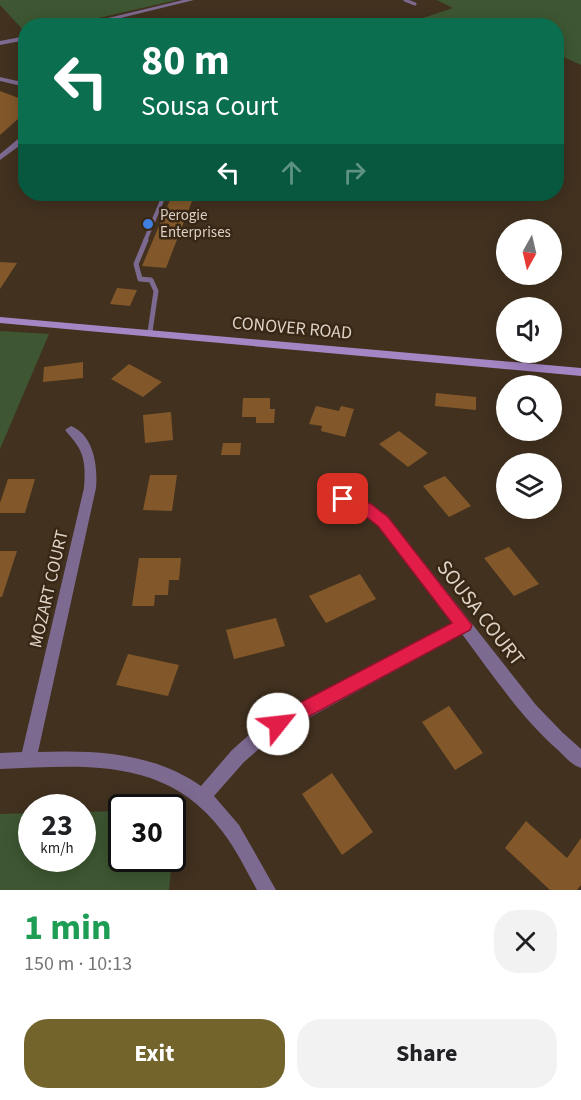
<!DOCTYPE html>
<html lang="en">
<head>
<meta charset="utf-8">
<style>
	body { margin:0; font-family:"Source Sans 3",sans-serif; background:#f2f2f2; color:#202124; height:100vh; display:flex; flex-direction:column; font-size:22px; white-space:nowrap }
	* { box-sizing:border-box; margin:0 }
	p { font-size:20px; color:#757577 }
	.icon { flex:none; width:33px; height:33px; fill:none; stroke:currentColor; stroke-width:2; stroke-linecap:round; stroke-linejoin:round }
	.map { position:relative; height:890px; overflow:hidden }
	.details { display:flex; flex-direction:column; background:#fff; flex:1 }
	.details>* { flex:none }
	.guide { position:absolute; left:18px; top:18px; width:546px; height:183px; border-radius:24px; box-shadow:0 3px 15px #0003; background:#0b6e4f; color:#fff; overflow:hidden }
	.needle { width:39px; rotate:188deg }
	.controls { position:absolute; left:496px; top:219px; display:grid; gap:12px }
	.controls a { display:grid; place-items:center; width:66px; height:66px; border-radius:50%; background:#fff; box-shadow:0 3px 15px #0003; font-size:30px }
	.speed { position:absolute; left:18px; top:794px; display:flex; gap:12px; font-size:30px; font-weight:700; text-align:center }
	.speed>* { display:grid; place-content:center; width:78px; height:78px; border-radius:50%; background:#fff; box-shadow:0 3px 15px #0003; line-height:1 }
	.speed small { font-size:15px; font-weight:400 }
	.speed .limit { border:3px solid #111; border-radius:9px; background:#fff; color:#111 }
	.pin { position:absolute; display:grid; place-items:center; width:51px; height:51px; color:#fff; margin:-26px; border-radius:12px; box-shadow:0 3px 9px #0006 }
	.me { position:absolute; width:66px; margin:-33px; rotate:61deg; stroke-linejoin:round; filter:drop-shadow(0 0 4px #0008) }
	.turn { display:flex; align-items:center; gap:21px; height:126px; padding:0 24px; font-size:27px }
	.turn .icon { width:78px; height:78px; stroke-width:2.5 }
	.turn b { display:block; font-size:42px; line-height:51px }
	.lanes { display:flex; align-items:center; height:57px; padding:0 24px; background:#0003; justify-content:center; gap:30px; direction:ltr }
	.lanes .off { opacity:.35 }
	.round { display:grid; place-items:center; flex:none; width:63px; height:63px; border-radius:24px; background:#f2f2f2 }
	.head { display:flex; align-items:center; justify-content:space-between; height:102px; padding:0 24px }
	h1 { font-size:36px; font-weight:700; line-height:45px; color:#1e9e55 }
	.cta { display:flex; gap:12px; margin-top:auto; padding:12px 24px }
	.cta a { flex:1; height:69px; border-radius:24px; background:#72642b; color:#fff; font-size:24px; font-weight:700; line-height:69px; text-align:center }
	.cta a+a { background:#f2f2f2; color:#202124 }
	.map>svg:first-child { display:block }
	.green { fill:#3e5732 }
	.building { fill:#82582a }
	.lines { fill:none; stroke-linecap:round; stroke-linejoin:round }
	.lane-far2 { stroke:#7d6a91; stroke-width:3 }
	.lane-far1 { stroke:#7d6a91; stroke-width:4 }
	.lane { stroke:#7d6a91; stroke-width:5 }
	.street { fill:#7d6a91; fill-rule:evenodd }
	.secondary { fill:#a586c5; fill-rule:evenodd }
	.route { fill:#e11d48; stroke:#92132f; stroke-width:1.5 }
	.shop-dot { fill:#3f7fe0; stroke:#382715; stroke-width:2 }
	.labels { text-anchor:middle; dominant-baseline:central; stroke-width:5; stroke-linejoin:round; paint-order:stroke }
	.far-poi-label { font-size:15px; fill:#ded3c7; stroke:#382715; text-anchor:start }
	.street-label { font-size:18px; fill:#ded3c7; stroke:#382715 }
	.near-street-label { font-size:21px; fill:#ded3c7; stroke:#382715 }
</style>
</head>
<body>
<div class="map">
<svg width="581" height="890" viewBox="0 0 581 890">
	<rect width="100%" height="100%" fill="#42311f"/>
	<g class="green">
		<polygon points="0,0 177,0 68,25 26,26 25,32 0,5"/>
		<polygon points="437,0 581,0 581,65 557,54 556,26 409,25 408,23 453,8"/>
		<polygon points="1,331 49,334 0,449 0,332"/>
		<polygon points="121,811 122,858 172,858 169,890 0,890 0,814 31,813 32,858 82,858 83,812"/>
	</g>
	<g class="building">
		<polygon points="0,91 24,100 18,119 0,135"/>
		<polygon points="170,200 192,201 166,268 142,266"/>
		<polygon points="0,262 17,263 0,289"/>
		<polygon points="117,288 137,290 130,306 110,304"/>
		<polygon points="83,362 83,378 43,382 44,367"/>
		<polygon points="129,364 162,382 143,397 111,379"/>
		<polygon points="436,393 476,397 476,410 435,406"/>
		<polygon points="243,398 270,398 270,409 275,409 274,423 256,423 256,417 242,417"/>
		<polygon points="316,406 339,411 341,406 354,409 345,437 321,431 322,426 309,424"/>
		<polygon points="171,412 173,440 145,443 143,415"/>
		<polygon points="399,431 428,453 408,467 379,444"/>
		<polygon points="223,443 241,443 240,455 221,455"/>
		<polygon points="150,475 177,475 172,511 143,510"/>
		<polygon points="445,476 471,506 449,517 423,486"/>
		<polygon points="8,479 35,479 25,513 0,513 0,503"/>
		<polygon points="509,547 539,584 514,596 484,558"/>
		<polygon points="0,551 17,551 2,597 0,597"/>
		<polygon points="139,558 181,558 179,580 169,580 168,595 155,595 154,606 132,606"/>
		<polygon points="360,574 376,599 326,623 309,596"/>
		<polygon points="276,618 285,646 234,659 226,630"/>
		<polygon points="128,654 179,665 168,696 116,685"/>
		<polygon points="449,706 483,753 455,770 422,722"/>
		<polygon points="332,773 373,832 342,855 302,794"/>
		<polygon points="526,821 567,858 581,838 581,885 577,890 550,890 505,848"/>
	</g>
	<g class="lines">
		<polyline class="lane-far2" points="405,0 415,4"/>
		<polyline class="lane-far1" points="145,241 163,198"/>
		<polyline class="lane" points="146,240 136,264 140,279 151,280 156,291 150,332"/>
		<g class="street">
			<polygon points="183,0 194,0 88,26 75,26"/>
			<polygon points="26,36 26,40 0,45 0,41"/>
			<polygon points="0,77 26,83 26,87 0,81"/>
			<polygon points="23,135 26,135 26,141 0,160 0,154"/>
			<path d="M71 426C94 435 98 467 96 488L38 752C95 750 152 752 201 786L232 750 258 727 454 623 378 525 361 513 338 503 337 499 338 495 343 494 371 505 388 517 536 705 562 732 581 749V768C572 765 566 758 559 751 521 718 492 674 462 634L270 739 244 762 214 796 239 825 276 890H257C246 870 236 849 222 831 165 756 84 766 0 769V753L22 752 84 488C85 474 86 458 77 445 74 440 69 435 65 430Z"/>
		</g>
		<polygon class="secondary" points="0,317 581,368 581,376 0,323"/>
	</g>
	<polygon class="route" points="343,493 371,504 388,517 472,625 470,630 278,733 271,731 269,724 271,718 452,623 378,526 361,513 338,503 335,499 338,495"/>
	<circle class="shop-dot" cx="148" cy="224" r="6"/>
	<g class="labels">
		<g class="far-poi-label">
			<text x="160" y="215">Perogie<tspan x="160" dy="17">Enterprises</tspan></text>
		</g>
		<g class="street-label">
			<text transform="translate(292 328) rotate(5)">CONOVER ROAD</text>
			<text transform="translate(49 589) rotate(-77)">MOZART COURT</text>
		</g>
		<g class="near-street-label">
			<text transform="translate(481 613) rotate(52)">SOUSA COURT</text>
		</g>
	</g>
</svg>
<div class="controls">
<a><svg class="needle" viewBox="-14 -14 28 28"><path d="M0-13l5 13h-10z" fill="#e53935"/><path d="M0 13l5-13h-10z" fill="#757577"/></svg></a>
<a><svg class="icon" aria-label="sound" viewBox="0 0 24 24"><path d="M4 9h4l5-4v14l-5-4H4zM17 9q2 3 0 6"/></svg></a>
<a><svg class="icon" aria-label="search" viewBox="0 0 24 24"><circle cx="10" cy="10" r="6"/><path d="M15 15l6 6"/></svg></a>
<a><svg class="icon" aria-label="layers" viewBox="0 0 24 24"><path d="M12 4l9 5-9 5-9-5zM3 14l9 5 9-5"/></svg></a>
</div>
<div class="speed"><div>23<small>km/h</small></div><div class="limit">30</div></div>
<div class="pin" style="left:343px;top:499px;background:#d93025"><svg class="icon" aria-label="arrive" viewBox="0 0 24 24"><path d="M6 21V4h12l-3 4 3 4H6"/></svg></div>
<svg class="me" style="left:278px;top:724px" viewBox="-20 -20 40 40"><circle r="19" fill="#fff"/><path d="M0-13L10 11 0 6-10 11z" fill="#e11d48"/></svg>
<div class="guide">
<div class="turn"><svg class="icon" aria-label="left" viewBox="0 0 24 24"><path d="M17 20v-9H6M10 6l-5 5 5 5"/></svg><div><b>80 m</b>Sousa Court</div></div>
<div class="lanes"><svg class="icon" aria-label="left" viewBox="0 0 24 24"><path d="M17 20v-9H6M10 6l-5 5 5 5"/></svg><svg class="icon off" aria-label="ahead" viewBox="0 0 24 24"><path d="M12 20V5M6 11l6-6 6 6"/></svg><svg class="icon off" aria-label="right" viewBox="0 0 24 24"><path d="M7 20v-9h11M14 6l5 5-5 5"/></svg></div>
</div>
</div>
<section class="details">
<div class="head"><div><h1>1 min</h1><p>150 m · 10:13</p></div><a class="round"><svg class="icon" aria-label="close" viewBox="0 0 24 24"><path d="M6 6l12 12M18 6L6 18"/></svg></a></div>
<div class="cta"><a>Exit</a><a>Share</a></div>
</section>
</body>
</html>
